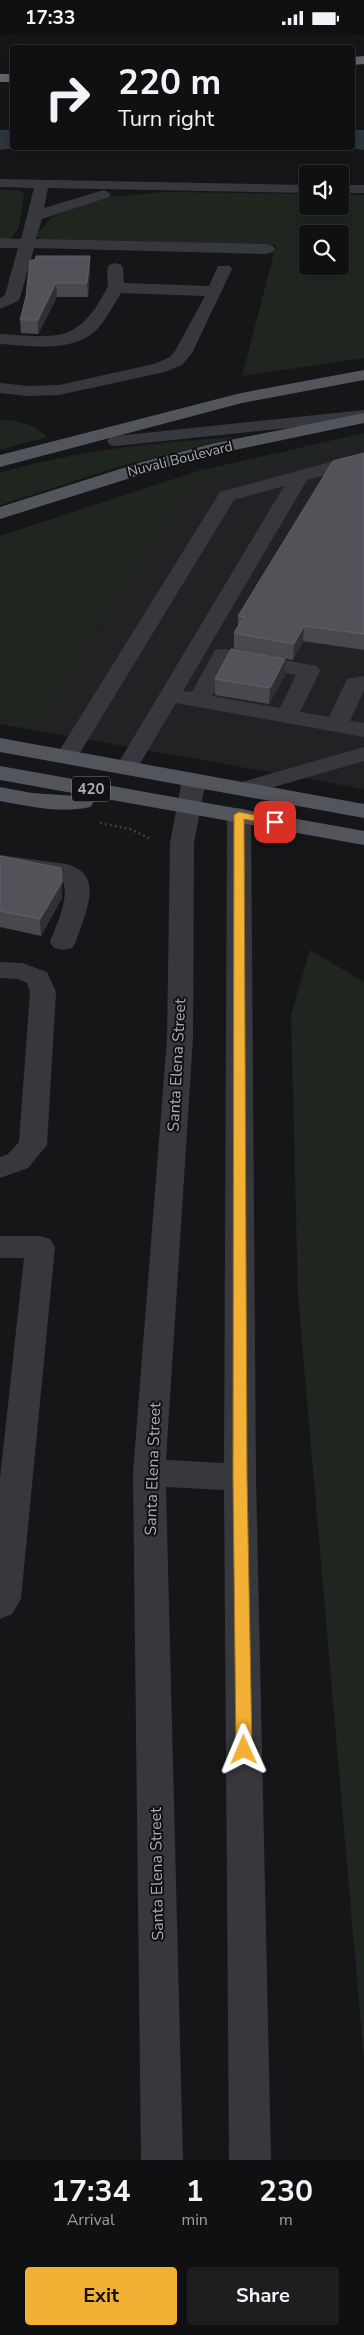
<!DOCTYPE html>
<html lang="en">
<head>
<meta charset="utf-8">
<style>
	body { margin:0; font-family:"Nunito Sans",sans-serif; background:#1e1e20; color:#f1f3f6; height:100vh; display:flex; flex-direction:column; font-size:19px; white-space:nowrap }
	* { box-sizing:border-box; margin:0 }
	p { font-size:16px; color:#9c9d9f }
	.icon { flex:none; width:28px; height:28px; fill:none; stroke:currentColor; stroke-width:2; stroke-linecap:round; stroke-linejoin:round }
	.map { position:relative; height:2125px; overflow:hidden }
	.side { display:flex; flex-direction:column; background:#101012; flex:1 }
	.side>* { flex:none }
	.banner { position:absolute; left:10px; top:10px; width:345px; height:105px; border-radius:5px; box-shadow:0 2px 12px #0003,0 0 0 1px #303032; background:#101012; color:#f1f3f6; overflow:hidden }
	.fabs { position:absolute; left:299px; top:130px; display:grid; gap:10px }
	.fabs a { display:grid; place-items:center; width:50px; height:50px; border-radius:5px; background:#101012; box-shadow:0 2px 12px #0003,0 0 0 1px #303032; font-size:25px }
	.pin { position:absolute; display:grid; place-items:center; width:42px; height:42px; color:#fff; margin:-21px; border-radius:10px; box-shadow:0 2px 8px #0006 }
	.me { position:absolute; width:55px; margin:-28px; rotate:359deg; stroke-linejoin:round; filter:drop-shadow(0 0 4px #0008) }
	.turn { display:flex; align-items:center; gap:18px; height:105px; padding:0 25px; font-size:22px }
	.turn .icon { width:65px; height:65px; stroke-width:2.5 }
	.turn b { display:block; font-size:35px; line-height:42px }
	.eta { display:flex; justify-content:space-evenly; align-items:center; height:85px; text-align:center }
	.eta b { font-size:30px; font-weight:700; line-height:35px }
	.primary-button { display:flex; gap:10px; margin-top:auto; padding:10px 25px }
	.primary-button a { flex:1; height:58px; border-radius:5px; background:#f2b134; color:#111; font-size:20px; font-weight:700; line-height:58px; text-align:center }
	.primary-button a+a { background:#1e1e20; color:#f1f3f6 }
	.status { display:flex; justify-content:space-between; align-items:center; height:35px; padding:0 25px; background:#101012; direction:ltr }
	.status svg { height:14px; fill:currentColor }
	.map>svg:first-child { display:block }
	.built { fill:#222225 }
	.green { fill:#1e261f; fill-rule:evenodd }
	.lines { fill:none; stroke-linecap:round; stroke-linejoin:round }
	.river { fill:#2c353c; fill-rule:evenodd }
	.path { stroke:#3d3f44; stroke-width:2.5; stroke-dasharray:2 3; stroke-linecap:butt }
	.minor { fill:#37383d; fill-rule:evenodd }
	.major { fill:#53555c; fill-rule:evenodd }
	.highway { fill:#63666e; fill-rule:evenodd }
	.wall { fill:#47494d }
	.shaded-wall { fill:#2f3033 }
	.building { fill:#525359; stroke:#5f6168 }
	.route { fill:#f2b134; stroke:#9d7322 }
	.labels { text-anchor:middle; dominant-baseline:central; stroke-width:4; stroke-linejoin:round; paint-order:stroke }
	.far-street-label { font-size:14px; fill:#a8adb8; stroke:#111113 }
	.shield { fill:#111113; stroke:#7b7e86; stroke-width:1 }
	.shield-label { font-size:15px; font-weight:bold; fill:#a8adb8 }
	.street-label { font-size:16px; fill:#a8adb8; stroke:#111113 }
</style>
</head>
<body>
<div class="status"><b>17:33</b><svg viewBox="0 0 49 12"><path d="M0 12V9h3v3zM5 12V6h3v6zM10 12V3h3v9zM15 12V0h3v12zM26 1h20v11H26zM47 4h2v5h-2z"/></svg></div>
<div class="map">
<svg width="364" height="2125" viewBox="0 0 364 2125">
	<rect width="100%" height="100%" fill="#161618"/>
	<polygon class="built" points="364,410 364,754 34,695 188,452 322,417"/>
	<g class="green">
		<path d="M0 155H19L24 158C22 173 22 207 0 207Z"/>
		<path d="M166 157 307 159 308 171H340V159L364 160V323L242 341 276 210 58 208 41 205 36 200 52 182 97 163ZM308 199H340V231H308Z"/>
		<path d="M0 385C20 385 32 389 47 402L0 415Z"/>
		<polygon points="364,398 364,410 322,417 188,452 34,695 0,689 0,501 198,436"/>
		<path d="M237 402 121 431 0 470V438C77 415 158 407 237 402Z"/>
		<polygon points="310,915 364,947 364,2026 298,1261 291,980"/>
	</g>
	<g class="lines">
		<g class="river">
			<polygon points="0,95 12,95 12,112 23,112 0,115"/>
			<polygon points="352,95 364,95 364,115 341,112 352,112"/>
		</g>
		<polyline class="path" points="100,788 130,794 151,804"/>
		<g class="minor">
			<polygon points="0,144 308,150 308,158 48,153 44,173 104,155 111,159 109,162 42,184 36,204 267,209 273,211 275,214 273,217 267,219 34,213 20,263 18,266 0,274 0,263 5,260 18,213 0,213 0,203 21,204 34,153 0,152"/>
			<rect x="340" y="150" width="24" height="8"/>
			<path d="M115 228 121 230 123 233 124 248 209 251 218 231H230L232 234 192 318 182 330 165 337 59 360 28 361 0 358V348L28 351 59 350 154 329 170 322 175 316 205 261 121 258C114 269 108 281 100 291 77 319 31 311 0 309V299C55 302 77 310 106 255 111 248 104 237 109 230Z"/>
			<polygon points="364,375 364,385 116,411 110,410 107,406 110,402 116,401"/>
			<path d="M364 418V430L307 445 183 656 192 657 215 615 223 614 317 631 320 636 300 677 329 682 347 644 364 641V655L350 686 364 688V702L176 668 135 737 127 739 119 737 116 732 284 451 234 465 78 721 75 726 67 728 59 726 56 721 220 457ZM230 628 296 640 280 673 212 661Z"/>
			<polygon points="364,712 364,726 243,761 235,759 231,754 235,749"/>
			<polygon points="194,738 202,740 206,745 194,808 193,1003 166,1425 224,1428 227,780 231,775 239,773 247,775 251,780 256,1442 271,2125 229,2125 224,1455 166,1452 183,2125 141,2125 133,1438 167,1003 170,808 182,745 186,740"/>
			<path d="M0 820 66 829C107 839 84 880 76 907L72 913 63 915 54 913 50 907C56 891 74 854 59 842L0 834Z"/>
			<polygon points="0,927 22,928 47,937 56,957 47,1110 28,1133 0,1143 0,1122 8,1119 19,1107 30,957 27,948 18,944 0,943"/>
			<polygon points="0,1201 40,1201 50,1204 55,1212 21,1564 12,1579 0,1584 0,1443 24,1223 0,1223"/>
		</g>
		<g class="major">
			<polygon points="364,335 364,345 242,368 0,432 0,420 241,358"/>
			<polygon points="364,378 364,388 216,419 156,435 0,484 0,472 142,427 215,408"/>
			<polygon points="0,703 364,769 364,783 0,717"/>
			<polygon points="0,731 364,796 364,810 0,745"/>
			<path d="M0 752 32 758 90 762 94 767 90 772C62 779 28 771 0 766Z"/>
		</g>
		<g class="highway">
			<polygon points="364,21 364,29 352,30 352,22"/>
			<rect x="0" y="39" width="12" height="8"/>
		</g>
	</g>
	<g class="wall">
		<polygon points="35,225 90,234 88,262 57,262 38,299 21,298 20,285"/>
		<polygon points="364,418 364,615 303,606 293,625 234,614 234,598 238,592 238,581"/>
		<polygon points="285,624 285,640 269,669 215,660 215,644"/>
		<polygon points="0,821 62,863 41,901 0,892"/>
	</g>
	<g class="shaded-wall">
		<polygon points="90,221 90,234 88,262 87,248"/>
		<polygon points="56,248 57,262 38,299 38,285"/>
		<polygon points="304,591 303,606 293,625 294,609"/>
		<polygon points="285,624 285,640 269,669 270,653"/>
		<polygon points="62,847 62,863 41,901 40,884"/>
	</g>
	<g class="building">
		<polygon points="36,221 90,221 87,248 56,248 38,285 20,285 26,262 30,225 35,225"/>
		<polygon points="364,418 364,599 304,591 294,609 234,598 244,582 238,581 333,426"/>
		<polygon points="231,614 285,624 270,653 215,644"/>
		<polygon points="0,821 61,833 62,847 40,884 0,876"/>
	</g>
	<polygon class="route" points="239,777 275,784 280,787 275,790 244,784 247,1442 252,1715 249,1720 244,1722 239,1720 236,1715 233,1442 234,780"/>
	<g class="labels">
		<g class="far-street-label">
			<text transform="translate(180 424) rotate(-14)">Nuvali Boulevard</text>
		</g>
		<rect class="shield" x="72" y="741.5" width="38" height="25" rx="4"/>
		<g class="shield-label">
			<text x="91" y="754">420</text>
		</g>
		<g class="street-label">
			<text transform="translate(177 1030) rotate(-87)">Santa Elena Street</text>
			<text transform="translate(153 1434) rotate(-88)">Santa Elena Street</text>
			<text transform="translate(157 1839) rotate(-91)">Santa Elena Street</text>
		</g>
	</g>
</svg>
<div class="fabs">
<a><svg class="icon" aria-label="sound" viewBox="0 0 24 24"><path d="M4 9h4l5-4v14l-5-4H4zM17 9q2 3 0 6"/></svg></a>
<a><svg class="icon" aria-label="search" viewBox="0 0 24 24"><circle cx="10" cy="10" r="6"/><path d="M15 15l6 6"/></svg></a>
</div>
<div class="pin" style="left:275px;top:787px;background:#d93025"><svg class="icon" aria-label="arrive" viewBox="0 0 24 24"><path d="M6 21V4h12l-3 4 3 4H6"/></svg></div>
<svg class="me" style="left:244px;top:1715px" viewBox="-20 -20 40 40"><path d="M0-17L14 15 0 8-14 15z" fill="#f2b134" stroke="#fff" stroke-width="4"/></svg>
<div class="banner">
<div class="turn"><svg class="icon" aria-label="right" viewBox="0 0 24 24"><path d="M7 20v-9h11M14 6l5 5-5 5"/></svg><div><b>220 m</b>Turn right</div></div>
</div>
</div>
<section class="side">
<div class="eta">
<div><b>17:34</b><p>Arrival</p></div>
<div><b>1</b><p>min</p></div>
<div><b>230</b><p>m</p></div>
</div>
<div class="primary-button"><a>Exit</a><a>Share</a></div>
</section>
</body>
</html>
